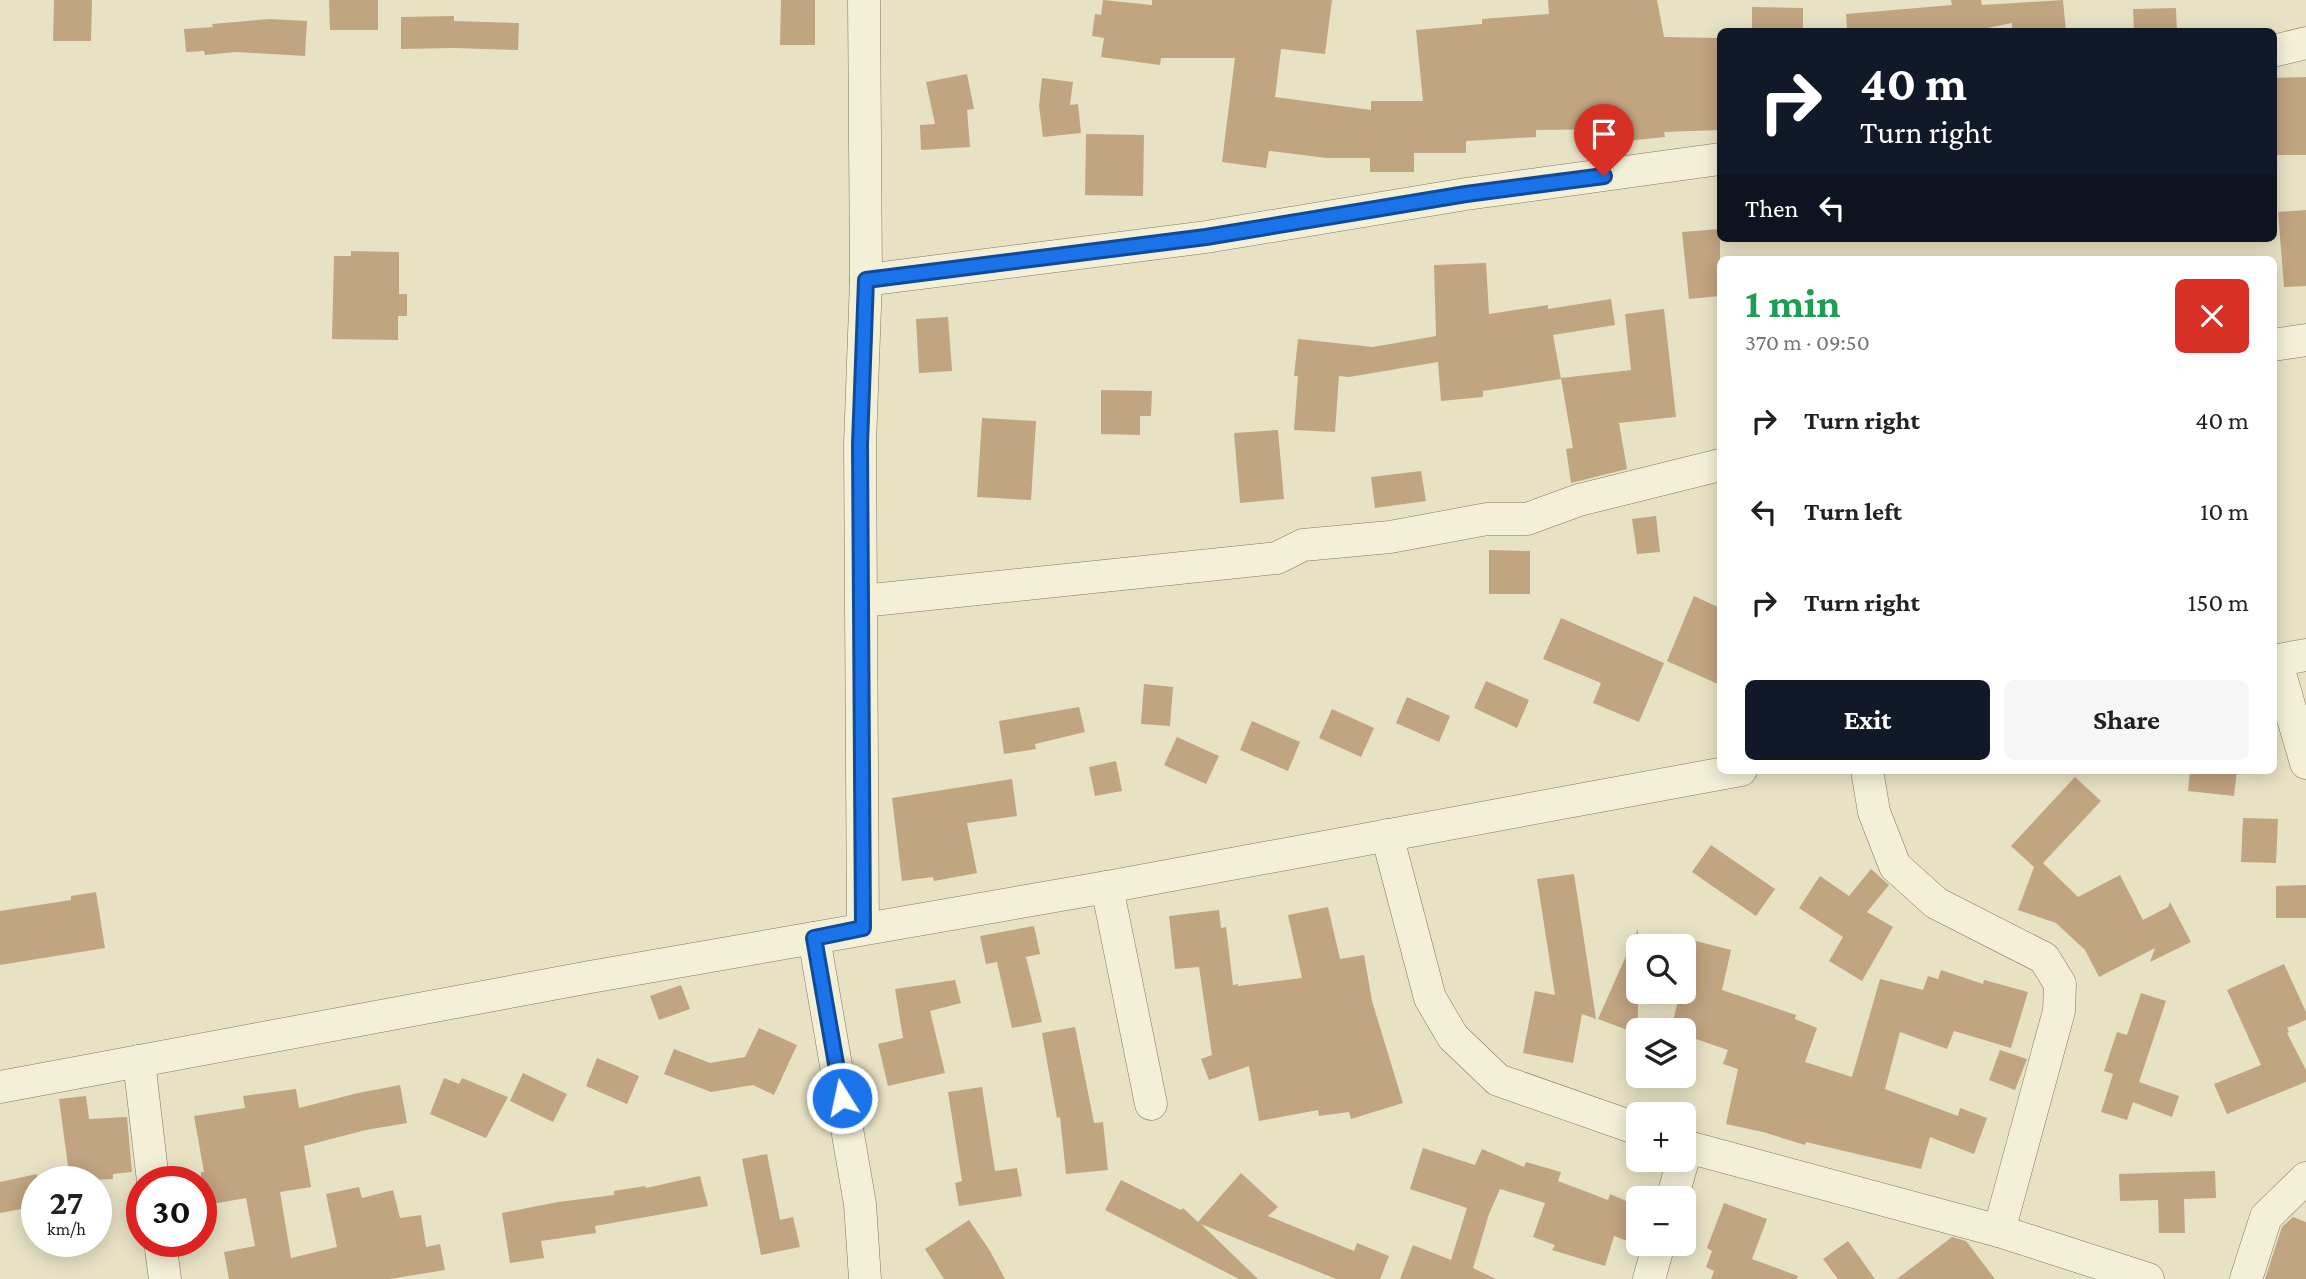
<!DOCTYPE html>
<html lang="en">
<head>
<meta charset="utf-8">
<style>
	body { margin:0; font-family:"Crimson Pro",serif; background:#f6f6f6; color:#202124; height:100vh; display:flex; flex-direction:column; font-size:26px; white-space:nowrap }
	* { box-sizing:border-box; margin:0 }
	p { font-size:23px; color:#757577 }
	.icon { flex:none; width:38px; height:38px; fill:none; stroke:currentColor; stroke-width:2; stroke-linecap:round; stroke-linejoin:round }
	.map { position:relative; flex:1; overflow:hidden }
	.panel { position:absolute; left:1717px; top:256px; width:560px; height:518px; display:flex; flex-direction:column; background:#fff; border-radius:10px; box-shadow:0 4px 18px #0003 }
	.panel>* { flex:none }
	.banner { position:absolute; left:1717px; top:28px; width:560px; height:214px; border-radius:10px; box-shadow:0 4px 18px #0003; background:#111827; color:#fff; overflow:hidden }
	.tools { position:absolute; left:1626px; top:934px; display:grid; gap:14px }
	.tools a { display:grid; place-items:center; width:70px; height:70px; border-radius:10px; background:#fff; box-shadow:0 4px 18px #0003; font-size:35px }
	.speed { position:absolute; left:21px; top:1166px; display:flex; gap:14px; font-size:35px; font-weight:700; text-align:center }
	.speed>* { display:grid; place-content:center; width:91px; height:91px; border-radius:50%; background:#fff; box-shadow:0 4px 18px #0003; line-height:1 }
	.speed small { font-size:18px; font-weight:400 }
	.speed .limit { border:10px solid #d22; background:#fff; color:#111 }
	.pin { position:absolute; display:grid; place-items:center; width:60px; height:60px; color:#fff; margin:-72px -30px; border-radius:50% 50% 50% 0; rotate:-45deg; box-shadow:0 0 7px #0007 }
	.pin .icon { rotate:45deg }
	.me { position:absolute; width:77px; margin:-38px; rotate:350deg; stroke-linejoin:round; filter:drop-shadow(0 0 5px #0008) }
	.turn { display:flex; align-items:center; gap:24px; height:147px; padding:0 28px; font-size:32px }
	.turn .icon { width:91px; height:91px; stroke-width:2.5 }
	.turn b { display:block; font-size:49px; line-height:60px }
	.then { display:flex; align-items:center; height:66px; padding:0 28px; background:#0003; gap:14px; font-size:26px }
	.round { display:grid; place-items:center; flex:none; width:74px; height:74px; border-radius:10px; background:#f6f6f6 }
	.headline { display:flex; align-items:center; justify-content:space-between; height:119px; padding:0 28px }
	h1 { font-size:42px; font-weight:700; line-height:52px; color:#1e9e55 }
	.cta { display:flex; gap:14px; margin-top:auto; padding:14px 28px }
	.cta a { flex:1; height:80px; border-radius:10px; background:#111827; color:#fff; font-size:28px; font-weight:700; line-height:80px; text-align:center }
	.cta a+a { background:#f6f6f6; color:#202124 }
	ul { padding:0; list-style:none }
	li { display:flex; align-items:center; gap:21px; height:91px; padding:0 28px }
	li div { flex:1 }
	li b { display:block; font-size:26px }
	li em { font-style:normal }
	.map>svg:first-child { display:block }
	.building { fill:#c1a480 }
	.lines { fill:none; stroke-linecap:round; stroke-linejoin:round }
	.minor-casing { stroke:#80755d; stroke-width:33 }
	.minor { stroke:#f4efd7; stroke-width:32 }
	.route-casing { stroke:#114b97; stroke-width:18 }
	.route { stroke:#1a73e8; stroke-width:12 }
</style>
</head>
<body>
<div class="map">
<svg width="2306" height="1279" viewBox="0 0 2306 1279">
	<rect width="100%" height="100%" fill="#e8e2c5"/>
	<g class="building">
		<polygon points="54,0 92,0 91,41 53,41"/>
		<polygon points="329,0 378,0 378,30 330,30"/>
		<polygon points="781,0 815,0 815,45 780,45"/>
		<polygon points="1103,0 1152,5 1152,0 1332,0 1325,54 1281,49 1275,97 1371,110 1371,101 1423,101 1416,30 1482,24 1482,19 1549,14 1548,0 1657,0 1664,37 1720,38 1720,130 1664,132 1665,137 1616,142 1615,129 1536,130 1536,137 1466,141 1466,153 1414,153 1414,172 1370,172 1370,158 1327,158 1269,151 1266,168 1222,162 1235,58 1161,58 1160,65 1101,57 1104,38 1092,36 1095,14 1101,15"/>
		<polygon points="1951,0 1981,0 1982,5 2063,0 2066,32 2012,32 2012,23 1967,32 1847,32 1846,14 1952,5"/>
		<polygon points="1752,7 1803,8 1803,32 1752,32"/>
		<polygon points="2176,8 2177,32 2134,32 2133,9"/>
		<polygon points="454,16 454,21 519,23 518,50 454,48 401,49 401,17"/>
		<polygon points="269,19 307,21 305,56 235,52 205,55 204,51 186,52 184,29 213,27 212,24"/>
		<polygon points="967,74 974,109 967,110 970,147 921,150 920,125 935,124 926,82"/>
		<polygon points="2306,77 2306,155 2273,155 2273,78"/>
		<polygon points="1042,78 1073,82 1070,105 1078,104 1081,133 1043,137 1039,106"/>
		<polygon points="1086,134 1144,135 1143,196 1085,195"/>
		<polygon points="2306,210 2306,286 2284,287 2278,212"/>
		<polygon points="1720,229 1720,296 1689,299 1682,232"/>
		<polygon points="351,251 399,252 399,294 407,294 407,316 398,316 398,340 332,339 334,256 351,256"/>
		<polygon points="1486,263 1489,314 1548,305 1548,309 1611,299 1615,325 1553,335 1561,379 1483,391 1483,397 1441,401 1438,362 1349,377 1339,376 1335,432 1294,430 1298,376 1294,376 1298,339 1373,347 1436,336 1434,265"/>
		<polygon points="1664,309 1676,417 1619,423 1627,469 1571,483 1566,449 1573,448 1561,378 1631,370 1625,314"/>
		<polygon points="948,317 952,371 919,373 916,319"/>
		<polygon points="1101,390 1152,391 1151,416 1140,416 1140,435 1101,434"/>
		<polygon points="982,418 1036,421 1031,500 977,497"/>
		<polygon points="1278,430 1284,499 1240,503 1234,433"/>
		<polygon points="1421,471 1426,501 1375,508 1371,477"/>
		<polygon points="1656,516 1660,552 1637,554 1632,519"/>
		<polygon points="1489,550 1530,551 1530,594 1489,594"/>
		<polygon points="1694,596 1720,608 1720,685 1667,661"/>
		<polygon points="1561,618 1664,663 1639,722 1593,703 1601,683 1543,659"/>
		<polygon points="1486,681 1529,700 1517,728 1474,708"/>
		<polygon points="1144,684 1173,687 1170,726 1141,724"/>
		<polygon points="1407,697 1450,716 1439,742 1396,723"/>
		<polygon points="1079,707 1085,732 1035,744 1036,749 1004,754 999,721"/>
		<polygon points="1332,709 1374,728 1361,757 1319,738"/>
		<polygon points="1252,721 1300,742 1288,771 1240,750"/>
		<polygon points="1177,737 1219,756 1206,784 1164,765"/>
		<polygon points="1116,761 1122,791 1095,796 1089,767"/>
		<polygon points="2190,770 2237,770 2234,796 2188,791"/>
		<polygon points="2075,777 2101,801 2043,863 2078,897 2120,875 2143,920 2168,907 2170,902 2191,942 2150,962 2155,948 2099,977 2085,950 2056,923 2018,910 2034,867 2011,846"/>
		<polygon points="1012,779 1017,816 967,823 977,873 934,881 933,877 902,881 892,798"/>
		<polygon points="2243,818 2278,819 2276,863 2241,862"/>
		<polygon points="1711,845 1775,889 1756,916 1692,872"/>
		<polygon points="1871,869 1889,885 1867,912 1893,927 1862,981 1829,961 1843,937 1799,908 1820,876 1849,896"/>
		<polygon points="1574,874 1596,1019 1582,1014 1573,1063 1523,1053 1535,991 1555,995 1537,879"/>
		<polygon points="2306,885 2306,918 2276,918 2276,886"/>
		<polygon points="96,892 105,948 0,965 0,911 71,900 71,896"/>
		<polygon points="1328,907 1340,959 1364,955 1372,1001 1403,1103 1351,1119 1349,1112 1319,1116 1318,1110 1259,1121 1249,1066 1209,1080 1201,1059 1212,1055 1199,967 1175,969 1169,916 1219,910 1221,928 1226,927 1233,985 1238,984 1238,986 1302,978 1288,915"/>
		<polygon points="1034,926 1040,954 1026,957 1042,1022 1012,1028 997,962 986,964 980,936"/>
		<polygon points="1638,929 1638,1034 1598,1019"/>
		<polygon points="1692,940 1731,950 1722,990 1796,1015 1795,1019 1817,1028 1805,1062 1852,1077 1880,979 1923,990 1928,976 1938,979 1941,970 1983,984 1984,980 2028,992 2011,1048 1954,1031 1947,1049 1900,1032 1885,1089 1958,1116 1960,1108 1987,1118 1974,1154 1930,1137 1921,1169 1806,1142 1805,1145 1763,1132 1726,1124 1738,1069 1723,1064 1728,1050 1684,1035 1684,1031 1671,1030 1680,992 1684,992 1684,975"/>
		<polygon points="2284,964 2306,1012 2306,1020 2287,1028 2289,1032 2287,1033 2306,1070 2306,1082 2227,1114 2214,1084 2261,1065 2227,990"/>
		<polygon points="955,980 961,1003 930,1011 945,1073 888,1086 878,1044 903,1038 895,989"/>
		<polygon points="681,985 690,1009 659,1020 650,996"/>
		<polygon points="2141,993 2166,1001 2139,1082 2179,1096 2172,1117 2133,1102 2127,1120 2101,1112 2113,1074 2104,1071 2117,1032 2127,1035"/>
		<polygon points="1075,1027 1094,1123 1103,1122 1108,1170 1066,1174 1060,1117 1057,1118 1042,1033"/>
		<polygon points="759,1028 797,1045 774,1095 753,1085 711,1092 664,1074 674,1049 710,1063 745,1057"/>
		<polygon points="2000,1050 2027,1059 2015,1090 1989,1080"/>
		<polygon points="597,1058 639,1076 627,1104 586,1086"/>
		<polygon points="523,1073 567,1094 553,1122 510,1101"/>
		<polygon points="444,1078 459,1084 462,1078 508,1097 486,1138 430,1114"/>
		<polygon points="400,1085 407,1123 366,1130 304,1146 311,1187 280,1192 291,1258 337,1247 326,1194 359,1187 362,1198 393,1190 400,1218 421,1215 426,1247 440,1244 445,1270 390,1279 229,1279 224,1252 255,1246 246,1198 201,1206 201,1172 204,1172 194,1116 245,1108 243,1096 296,1089 299,1108 358,1093"/>
		<polygon points="982,1087 995,1171 1017,1168 1022,1196 959,1206 955,1183 962,1181 948,1092"/>
		<polygon points="86,1096 89,1119 127,1117 132,1172 113,1174 113,1179 70,1181 59,1099"/>
		<polygon points="1423,1148 1475,1165 1482,1149 1524,1167 1526,1162 1561,1172 1558,1181 1608,1200 1610,1194 1638,1206 1638,1220 1630,1242 1614,1236 1605,1266 1552,1250 1555,1245 1533,1237 1545,1203 1500,1189 1489,1214 1473,1268 1496,1279 1400,1279 1413,1245 1451,1260 1467,1208 1410,1189"/>
		<polygon points="767,1154 780,1220 793,1217 800,1247 761,1255 742,1159"/>
		<polygon points="2215,1171 2216,1198 2184,1199 2185,1233 2159,1233 2158,1200 2120,1201 2119,1174"/>
		<polygon points="1241,1173 1278,1207 1268,1216 1354,1251 1357,1243 1389,1256 1380,1279 1336,1279 1201,1224 1258,1279 1239,1279 1105,1210 1121,1180 1181,1210 1183,1208 1198,1222"/>
		<polygon points="37,1174 37,1206 0,1213 0,1182"/>
		<polygon points="700,1176 708,1206 595,1226 596,1233 541,1241 544,1258 510,1263 502,1213 558,1202 614,1195 614,1191 645,1186 646,1188"/>
		<polygon points="1724,1203 1767,1219 1752,1259 1798,1276 1797,1279 1711,1279 1714,1271 1706,1267 1712,1251 1707,1248"/>
		<polygon points="2293,1217 2306,1222 2306,1279 2265,1279 2282,1227"/>
		<polygon points="969,1220 990,1251 1005,1279 944,1279 925,1249"/>
		<polygon points="1952,1237 1966,1241 1995,1279 1897,1279"/>
		<polygon points="1848,1241 1875,1279 1838,1279 1823,1259"/>
	</g>
	<g class="lines">
		<g class="minor-casing">
			<g id="minor">
				<polyline points="2273,51 2306,43"/>
				<polyline points="866,280 1206,237 1466,194 1720,159"/>
				<polyline points="2273,345 2306,340"/>
				<polyline points="862,601 1277,558 1303,545 1390,537 1487,519 1527,519 1579,500 1720,465"/>
				<polyline points="2276,660 2306,763"/>
				<polyline points="2273,661 2306,655"/>
				<polyline points="1867,770 1874,812 1895,866 1936,903 2044,958 2060,984 2059,1011 1999,1231"/>
				<polyline points="1387,835 1430,998 1453,1037 1498,1080 1638,1129"/>
				<polyline points="1107,887 1151,1104"/>
				<polyline points="863,928 860,444 866,280 864,0"/>
				<polyline points="814,938 860,1204 865,1279"/>
				<polyline points="139,1061 153,1181"/>
				<polyline points="0,1087 590,977 1107,887 1741,770"/>
				<polyline points="1684,1146 1999,1231 2148,1279"/>
				<polyline points="1672,1199 1683,1160"/>
				<polyline points="160,1241 165,1279"/>
				<polyline points="1649,1279 1659,1244"/>
				<polyline points="2246,1279 2266,1217 2306,1178"/>
			</g>
		</g>
		<use href="#minor" class="minor"/>
	</g>
	<g class="lines">
		<g class="route-casing">
			<polyline id="route" points="842,1098 814,938 863,928 860,444 866,280 1206,237 1466,194 1604,176"/>
		</g>
		<use href="#route" class="route"/>
	</g>
</svg>
<div class="tools">
<a><svg class="icon" aria-label="search" viewBox="0 0 24 24"><circle cx="10" cy="10" r="6"/><path d="M15 15l6 6"/></svg></a>
<a><svg class="icon" aria-label="layers" viewBox="0 0 24 24"><path d="M12 4l9 5-9 5-9-5zM3 14l9 5 9-5"/></svg></a>
<a>+</a>
<a>−</a>
</div>
<div class="speed"><div>27<small>km/h</small></div><div class="limit">30</div></div>
<div class="pin" style="left:1604px;top:176px;background:#d93025"><svg class="icon" aria-label="arrive" viewBox="0 0 24 24"><path d="M6 21V4h12l-3 4 3 4H6"/></svg></div>
<svg class="me" style="left:842px;top:1098px" viewBox="-20 -20 40 40"><circle r="17" fill="#1a73e8" stroke="#fff" stroke-width="3"/><path d="M0-11L8 9 0 5-8 9z" fill="#fff"/></svg>
<div class="banner">
<div class="turn"><svg class="icon" aria-label="right" viewBox="0 0 24 24"><path d="M7 20v-9h11M14 6l5 5-5 5"/></svg><div><b>40 m</b>Turn right</div></div>
<div class="then">Then<svg class="icon" aria-label="left" viewBox="0 0 24 24"><path d="M17 20v-9H6M10 6l-5 5 5 5"/></svg></div>
</div>
<section class="panel">
<div class="headline"><div><h1>1 min</h1><p>370 m · 09:50</p></div><a class="round" style="background:#d93025;color:#fff"><svg class="icon" aria-label="close" viewBox="0 0 24 24"><path d="M6 6l12 12M18 6L6 18"/></svg></a></div>
<ul>
<li><svg class="icon" aria-label="right" viewBox="0 0 24 24"><path d="M7 20v-9h11M14 6l5 5-5 5"/></svg><div><b>Turn right</b></div><em>40 m</em></li>
<li><svg class="icon" aria-label="left" viewBox="0 0 24 24"><path d="M17 20v-9H6M10 6l-5 5 5 5"/></svg><div><b>Turn left</b></div><em>10 m</em></li>
<li><svg class="icon" aria-label="right" viewBox="0 0 24 24"><path d="M7 20v-9h11M14 6l5 5-5 5"/></svg><div><b>Turn right</b></div><em>150 m</em></li>
</ul>
<div class="cta"><a>Exit</a><a>Share</a></div>
</section>
</div>
</body>
</html>
